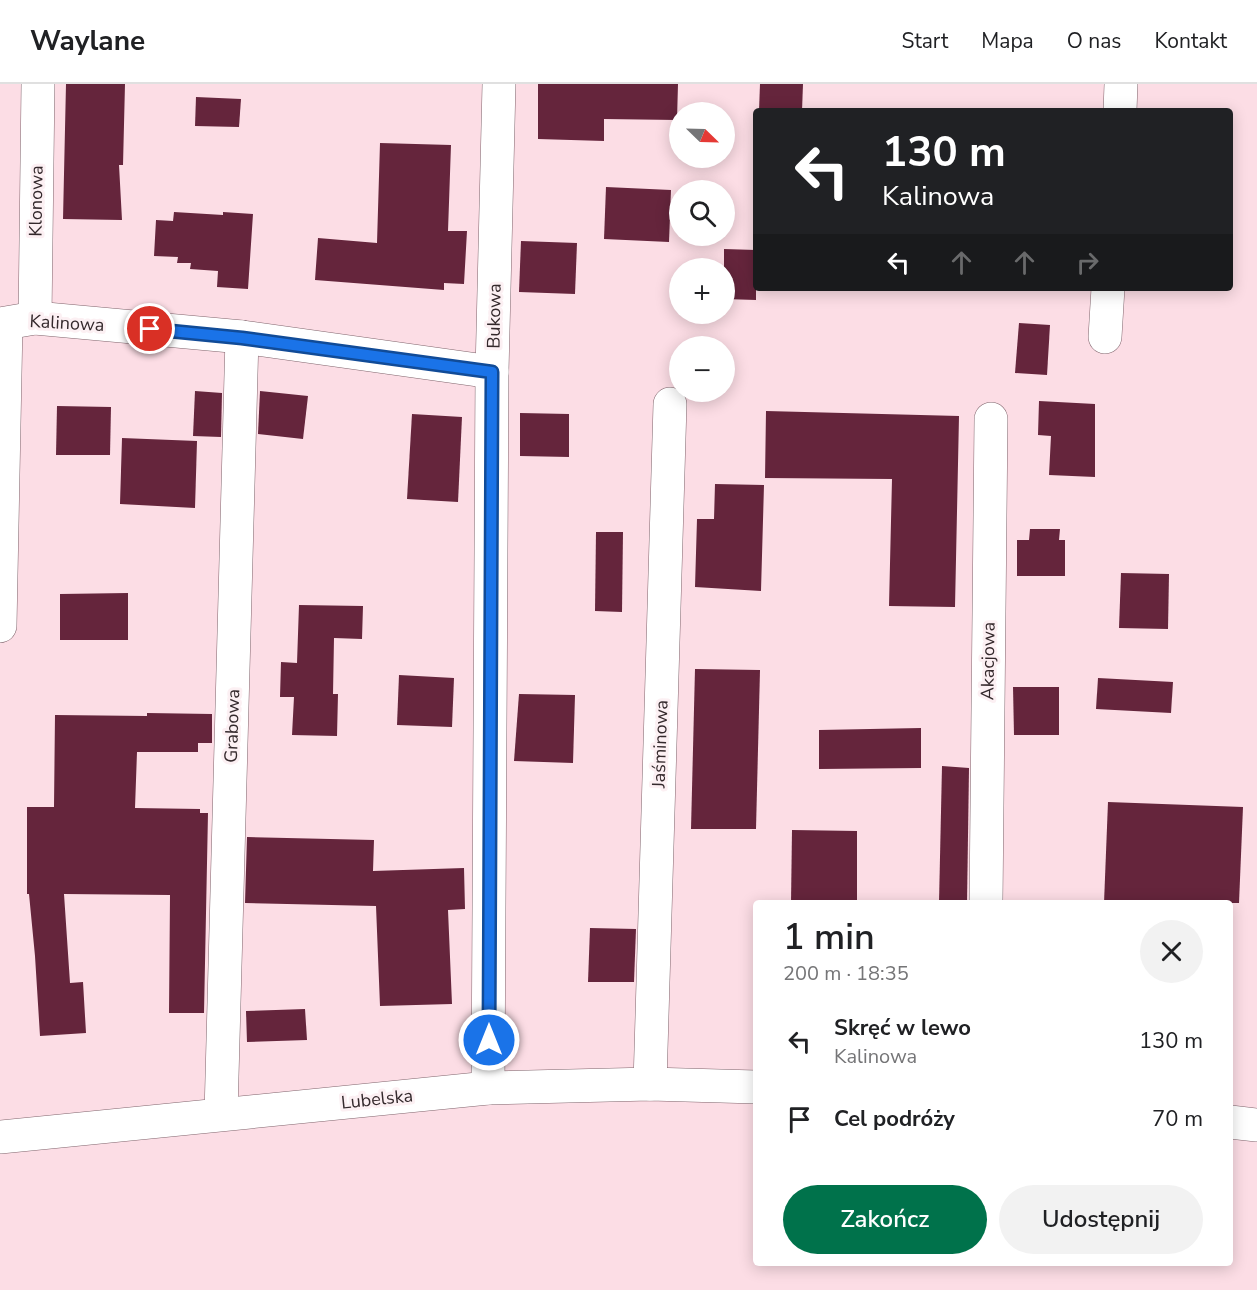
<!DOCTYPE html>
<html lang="pl">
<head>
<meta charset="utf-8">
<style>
	body { margin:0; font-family:"Nunito Sans",sans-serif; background:#f2f2f2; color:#202124; height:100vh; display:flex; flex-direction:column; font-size:22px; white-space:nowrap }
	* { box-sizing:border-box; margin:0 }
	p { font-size:20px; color:#757577 }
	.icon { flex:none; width:33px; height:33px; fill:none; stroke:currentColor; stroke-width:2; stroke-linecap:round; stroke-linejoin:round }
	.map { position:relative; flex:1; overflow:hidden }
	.drawer { position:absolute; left:753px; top:816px; width:480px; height:366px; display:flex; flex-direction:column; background:#fff; border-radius:6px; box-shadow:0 3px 15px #0003 }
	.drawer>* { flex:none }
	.hud { position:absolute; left:753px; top:24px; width:480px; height:183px; border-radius:6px; box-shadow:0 3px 15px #0003; background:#202124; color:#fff; overflow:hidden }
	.needle { width:39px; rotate:113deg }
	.controls { position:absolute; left:669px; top:18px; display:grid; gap:12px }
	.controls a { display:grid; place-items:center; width:66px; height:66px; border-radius:50%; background:#fff; box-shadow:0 3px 15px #0003; font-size:30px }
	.pin { position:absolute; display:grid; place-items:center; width:51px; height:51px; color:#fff; margin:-26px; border:3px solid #fff; border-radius:50%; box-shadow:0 2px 6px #0007 }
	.me { position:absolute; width:66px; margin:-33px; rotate:0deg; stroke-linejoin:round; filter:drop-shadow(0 0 4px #0008) }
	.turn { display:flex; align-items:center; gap:21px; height:126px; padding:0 30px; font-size:27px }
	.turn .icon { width:78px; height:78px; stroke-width:2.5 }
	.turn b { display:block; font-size:42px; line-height:51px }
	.lanes { display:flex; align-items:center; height:57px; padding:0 30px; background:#0003; justify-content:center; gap:30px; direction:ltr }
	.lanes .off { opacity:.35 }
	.round { display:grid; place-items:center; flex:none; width:63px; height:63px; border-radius:32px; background:#f2f2f2 }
	.summary { display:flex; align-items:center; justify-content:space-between; height:102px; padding:0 30px }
	h1 { font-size:36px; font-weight:600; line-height:45px }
	.button { display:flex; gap:12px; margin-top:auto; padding:12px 30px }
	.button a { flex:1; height:69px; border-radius:36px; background:#00724b; color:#fff; font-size:24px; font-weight:600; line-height:69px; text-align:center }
	.button a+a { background:#f2f2f2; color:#202124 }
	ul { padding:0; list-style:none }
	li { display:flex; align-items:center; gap:18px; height:78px; padding:0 30px }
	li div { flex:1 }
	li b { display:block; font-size:22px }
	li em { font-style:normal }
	header { display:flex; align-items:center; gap:36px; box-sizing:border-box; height:84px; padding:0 30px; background:#fff; border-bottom:2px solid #e0e0e0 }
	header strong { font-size:28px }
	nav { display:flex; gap:33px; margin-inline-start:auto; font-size:21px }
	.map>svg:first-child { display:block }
	.building { fill:#65253c }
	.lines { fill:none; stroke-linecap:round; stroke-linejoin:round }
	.minor-casing { stroke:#80656d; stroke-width:34 }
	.tertiary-casing { stroke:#80656d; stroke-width:34 }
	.minor { stroke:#fff; stroke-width:33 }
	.tertiary { stroke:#fff; stroke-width:33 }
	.route-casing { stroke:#114b97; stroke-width:15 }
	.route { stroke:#1a73e8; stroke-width:10 }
	.labels { text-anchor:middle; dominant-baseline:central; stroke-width:6; stroke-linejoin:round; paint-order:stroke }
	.street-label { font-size:18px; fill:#34292c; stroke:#fcf0f3 }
</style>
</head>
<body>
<header>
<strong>Waylane</strong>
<nav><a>Start</a><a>Mapa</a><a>O nas</a><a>Kontakt</a></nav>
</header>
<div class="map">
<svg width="1257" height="1206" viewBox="0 0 1257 1206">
	<rect width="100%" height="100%" fill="#fcdde5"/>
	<g class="building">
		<polygon points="66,0 125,0 123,81 119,81 122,136 63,135"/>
		<polygon points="538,0 678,0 677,36 604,35 604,57 538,55"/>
		<polygon points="760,0 803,0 802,27 759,27"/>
		<polygon points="196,13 241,15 239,43 195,42"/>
		<polygon points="380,59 451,61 448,147 467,147 464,200 444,199 444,206 315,196 318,154 377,159"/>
		<polygon points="606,103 671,106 669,158 604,155"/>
		<polygon points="174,128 223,131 223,128 253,130 248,205 217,203 218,187 190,185 191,179 177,179 178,173 154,172 156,136 173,137"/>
		<polygon points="521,157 577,159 575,210 519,208"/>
		<polygon points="724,165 756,166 756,216 724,215"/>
		<polygon points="1019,239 1050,241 1047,291 1015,289"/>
		<polygon points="195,307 222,309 221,353 193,352"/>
		<polygon points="260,307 308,312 303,355 258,350"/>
		<polygon points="1039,317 1095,320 1095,393 1049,391 1051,352 1038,351"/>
		<polygon points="57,322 111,323 110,371 56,371"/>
		<polygon points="766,327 959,332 955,523 889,522 892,395 765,394"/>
		<polygon points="520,329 569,330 569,373 520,372"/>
		<polygon points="412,330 462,333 458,418 407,415"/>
		<polygon points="122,354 197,357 195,424 120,420"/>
		<polygon points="715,400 764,401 761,507 695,503 697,435 714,435"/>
		<polygon points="1030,445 1060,445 1059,456 1065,456 1065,492 1017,492 1017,456 1029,456"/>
		<polygon points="596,448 623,448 622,528 595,527"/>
		<polygon points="1121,489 1169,490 1168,545 1119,544"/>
		<polygon points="128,509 128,556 60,556 60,510"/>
		<polygon points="299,521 363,522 362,555 334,554 333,610 338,610 337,652 292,651 294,613 280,613 281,578 297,579"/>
		<polygon points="695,585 760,586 756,745 691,745"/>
		<polygon points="399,591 454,594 452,643 397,641"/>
		<polygon points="1098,594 1173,598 1171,629 1096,625"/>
		<polygon points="1013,603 1059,603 1059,651 1014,651"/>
		<polygon points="519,610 575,611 573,679 514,677"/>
		<polygon points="147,629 212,630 212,659 198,659 198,668 137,668 135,724 200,725 200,729 208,729 204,929 169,929 170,811 64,810 70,899 83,898 86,949 40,952 35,872 29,810 27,810 27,723 54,723 55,631 147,632"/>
		<polygon points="921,644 921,684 819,685 819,646"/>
		<polygon points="942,682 969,684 967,819 939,819"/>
		<polygon points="1108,718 1243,723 1239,819 1104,819"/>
		<polygon points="792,746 857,747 857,819 791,819"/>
		<polygon points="247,753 374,756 373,787 464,784 465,825 448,826 452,920 380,922 376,822 245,819"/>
		<polygon points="590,844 636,845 634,898 588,898"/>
		<polygon points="305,925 307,956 247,958 246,927"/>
	</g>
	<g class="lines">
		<g class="minor-casing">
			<g id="minor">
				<polyline points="1120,27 1121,0"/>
				<polyline points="35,234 38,0"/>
				<polyline points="0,240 35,234 242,253 492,288"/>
				<polyline points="1105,253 1108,204"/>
				<polyline points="0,542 6,240"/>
				<polyline points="986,819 991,335"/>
				<polyline points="650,1000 670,320"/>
				<polyline points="488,1004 492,288 499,0"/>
				<polyline points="221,1030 242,253"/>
			</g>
		</g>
		<g class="tertiary-casing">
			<g id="tertiary">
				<polyline points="1230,1038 1257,1041"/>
				<polyline points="0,1053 488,1004 650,1000 756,1003"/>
			</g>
		</g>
		<use href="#minor" class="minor"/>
		<use href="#tertiary" class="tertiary"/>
	</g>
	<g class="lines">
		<g class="route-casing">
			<polyline id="route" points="150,245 242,254 492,288 489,956"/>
		</g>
		<use href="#route" class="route"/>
	</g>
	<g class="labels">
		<g class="street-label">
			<text transform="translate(36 117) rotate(-89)">Klonowa</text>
			<text transform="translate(494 232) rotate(-89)">Bukowa</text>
			<text transform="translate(67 239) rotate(3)">Kalinowa</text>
			<text transform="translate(988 577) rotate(-89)">Akacjowa</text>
			<text transform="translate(232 642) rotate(-88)">Grabowa</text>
			<text transform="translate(660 660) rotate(-88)">Jaśminowa</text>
			<text transform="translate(377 1015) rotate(-6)">Lubelska</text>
		</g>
	</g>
</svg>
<div class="controls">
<a><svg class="needle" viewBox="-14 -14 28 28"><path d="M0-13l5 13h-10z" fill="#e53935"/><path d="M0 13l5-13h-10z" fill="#757577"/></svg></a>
<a><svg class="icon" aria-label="search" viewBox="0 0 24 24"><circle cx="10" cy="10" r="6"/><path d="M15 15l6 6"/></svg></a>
<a>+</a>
<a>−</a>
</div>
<div class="pin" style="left:150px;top:245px;background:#d93025"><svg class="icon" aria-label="arrive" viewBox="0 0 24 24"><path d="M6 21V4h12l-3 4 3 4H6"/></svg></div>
<svg class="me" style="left:489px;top:956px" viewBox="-20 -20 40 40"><circle r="17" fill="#1a73e8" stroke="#fff" stroke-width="3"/><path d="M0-11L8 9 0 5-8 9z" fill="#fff"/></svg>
<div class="hud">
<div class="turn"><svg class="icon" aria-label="left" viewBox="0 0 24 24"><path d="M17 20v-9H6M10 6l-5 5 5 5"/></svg><div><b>130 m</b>Kalinowa</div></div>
<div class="lanes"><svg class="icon" aria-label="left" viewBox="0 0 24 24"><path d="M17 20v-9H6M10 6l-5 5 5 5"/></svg><svg class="icon off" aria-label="ahead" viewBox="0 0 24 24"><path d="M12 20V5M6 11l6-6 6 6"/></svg><svg class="icon off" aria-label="ahead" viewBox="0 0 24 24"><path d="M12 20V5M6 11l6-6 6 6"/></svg><svg class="icon off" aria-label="right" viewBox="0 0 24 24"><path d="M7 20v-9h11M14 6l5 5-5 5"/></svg></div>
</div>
<section class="drawer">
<div class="summary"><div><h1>1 min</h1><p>200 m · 18:35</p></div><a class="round"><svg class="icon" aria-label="close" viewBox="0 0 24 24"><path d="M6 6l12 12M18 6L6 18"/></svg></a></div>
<ul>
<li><svg class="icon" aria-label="left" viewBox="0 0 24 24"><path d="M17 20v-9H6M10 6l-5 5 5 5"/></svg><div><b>Skręć w lewo</b><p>Kalinowa</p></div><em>130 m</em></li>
<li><svg class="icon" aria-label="arrive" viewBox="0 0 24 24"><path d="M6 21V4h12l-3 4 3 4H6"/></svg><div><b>Cel podróży</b></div><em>70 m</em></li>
</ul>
<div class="button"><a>Zakończ</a><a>Udostępnij</a></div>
</section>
</div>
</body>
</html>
